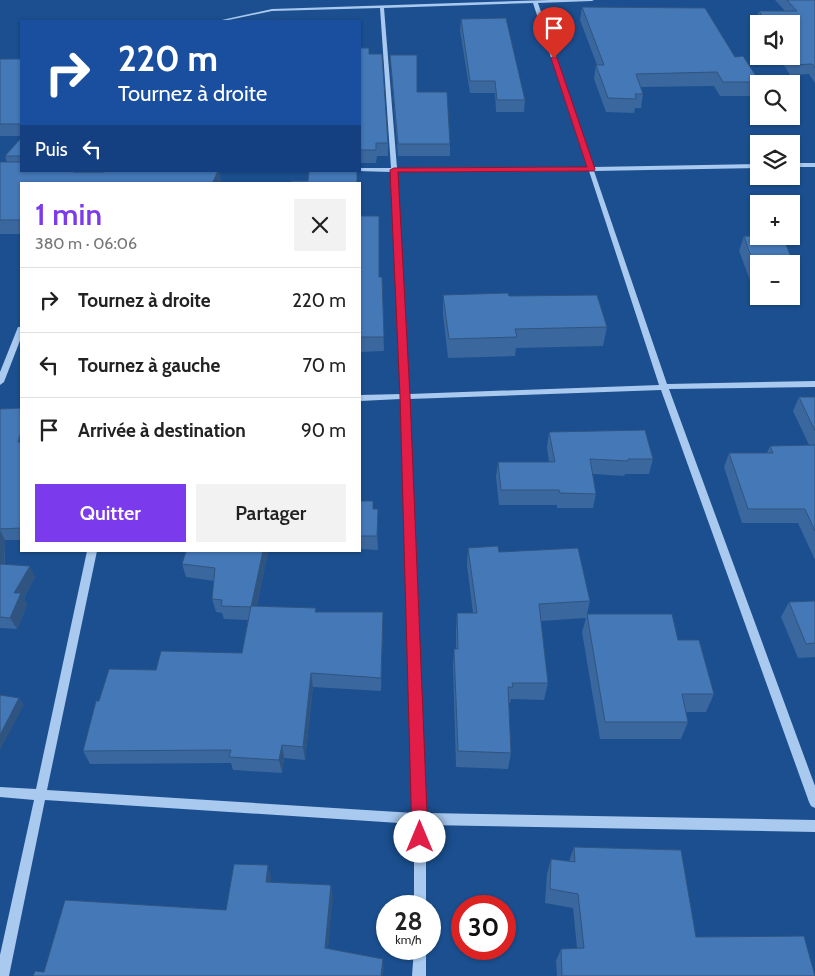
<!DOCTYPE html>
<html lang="fr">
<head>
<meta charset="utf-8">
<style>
	body { margin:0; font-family:Cabin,sans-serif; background:#f2f2f2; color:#222; height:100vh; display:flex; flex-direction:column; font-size:19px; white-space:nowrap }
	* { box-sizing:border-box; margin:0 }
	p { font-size:16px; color:#767676 }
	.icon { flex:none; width:28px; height:28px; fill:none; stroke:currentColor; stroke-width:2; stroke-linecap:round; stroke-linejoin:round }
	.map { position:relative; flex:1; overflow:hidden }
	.sheet { position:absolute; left:20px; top:182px; width:341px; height:370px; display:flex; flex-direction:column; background:#fff; border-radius:0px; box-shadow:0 1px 4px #0004 }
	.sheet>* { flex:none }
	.hud { position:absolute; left:20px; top:20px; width:341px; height:152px; border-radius:0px; box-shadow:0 1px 4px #0004; background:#1a4fa0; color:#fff; overflow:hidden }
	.controls { position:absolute; left:750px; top:15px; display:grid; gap:10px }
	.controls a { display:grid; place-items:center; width:50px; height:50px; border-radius:0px; background:#fff; box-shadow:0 1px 4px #0004; font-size:25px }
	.speed { position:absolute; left:376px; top:895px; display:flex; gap:10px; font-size:25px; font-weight:700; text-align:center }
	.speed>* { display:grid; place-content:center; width:65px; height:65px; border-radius:50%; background:#fff; box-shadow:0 1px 4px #0004; line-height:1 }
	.speed small { font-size:12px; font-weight:400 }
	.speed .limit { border:8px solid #d22; background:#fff; color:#111 }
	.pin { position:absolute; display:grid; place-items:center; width:42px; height:42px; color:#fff; margin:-51px -21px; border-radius:50% 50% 50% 0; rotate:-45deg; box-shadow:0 0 5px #0007 }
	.pin .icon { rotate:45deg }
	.me { position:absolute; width:55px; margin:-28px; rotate:0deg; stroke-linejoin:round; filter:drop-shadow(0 0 4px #0008) }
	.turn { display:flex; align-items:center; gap:18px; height:105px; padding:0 15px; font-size:22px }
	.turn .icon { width:65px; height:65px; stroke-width:2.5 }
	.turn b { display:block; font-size:35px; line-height:42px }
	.then { display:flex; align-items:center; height:48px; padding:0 15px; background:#0003; gap:10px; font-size:19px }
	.round { display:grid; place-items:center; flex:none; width:52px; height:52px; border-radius:0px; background:#f2f2f2 }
	.headline { display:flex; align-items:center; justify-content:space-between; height:85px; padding:0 15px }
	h1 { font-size:30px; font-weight:600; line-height:38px; color:#7c3aed }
	.action { display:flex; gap:10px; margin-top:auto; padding:10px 15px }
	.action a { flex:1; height:58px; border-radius:0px; background:#7c3aed; color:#fff; font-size:20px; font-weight:600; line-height:58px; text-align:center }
	.action a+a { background:#f2f2f2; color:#222 }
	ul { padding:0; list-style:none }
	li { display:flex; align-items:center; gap:15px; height:65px; padding:0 15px; border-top:1px solid #e0e0e0 }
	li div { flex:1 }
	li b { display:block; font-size:19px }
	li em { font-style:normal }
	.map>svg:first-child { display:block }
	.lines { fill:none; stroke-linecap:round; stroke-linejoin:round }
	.minor { fill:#a9c9ee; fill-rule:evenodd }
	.wall { fill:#3a679d }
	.shaded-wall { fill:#305480 }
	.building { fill:#4478b7; stroke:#305480 }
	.route { fill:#e11d48; stroke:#92132f }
</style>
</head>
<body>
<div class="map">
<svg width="815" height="976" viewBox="0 0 815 976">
	<rect width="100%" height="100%" fill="#1b4f8f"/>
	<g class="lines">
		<g class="minor">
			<path d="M550 0H594L592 1 538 3 593 167 759 164V168L594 171 667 384 815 381V387L669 389 815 786V808L811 806 809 802 661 390 409 399 426 813 815 820V832L426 825V906H414V824L45 800 9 976H0V955L34 800 0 797V787L36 789 87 551H97L47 790 414 813 401 399 360 401V395L401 394 391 172 358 171H360V168H391L380 8 272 11 224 21H217L272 9ZM533 3 587 167 397 168 384 8ZM589 171 659 385 409 394 397 172Z"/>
			<rect x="791" y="163" width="24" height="4"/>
			<polygon points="61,171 138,171 135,173 63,174 61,173"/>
			<polygon points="18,327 21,327 21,338 4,382 0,385 0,372"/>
			<polygon points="414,949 426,949 426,976 412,976"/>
		</g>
	</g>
	<g class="wall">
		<polygon points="775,0 815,0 815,83 809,74 790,75 778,56 791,56 791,24 759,24 759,25 756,21 759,11 785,11"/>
		<polygon points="582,7 735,57 760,82 759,84 756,96 720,96 714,86 641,87 643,94 641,108 635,108 634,113 606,112 594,79 596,65 597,65 580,20"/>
		<polygon points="461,19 525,100 524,112 496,112 495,93 470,93 460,30"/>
		<polygon points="360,48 369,54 388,143 388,156 377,156 376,163 360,163"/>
		<polygon points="390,55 417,92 450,144 450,156 398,156 391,66"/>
		<rect x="0" y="59" width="21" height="77"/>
		<polygon points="21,138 21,171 73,172 104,172 104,171 219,171 221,183 21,184 21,234 0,234 0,162 7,162 5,156"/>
		<polygon points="360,216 379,277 382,277 384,351 360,352"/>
		<polygon points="744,236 783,237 795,267 791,278 791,264 759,264 759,281 750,280 739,251"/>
		<polygon points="443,295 509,296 607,327 603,346 516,348 515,356 448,358 443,314"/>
		<polygon points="799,397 815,397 815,560 798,523 742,523 724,467 729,453 767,453 770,446 809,445 793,411"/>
		<polygon points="21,408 21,540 5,540 5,565 35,577 24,598 27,605 17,629 0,628 0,409"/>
		<polygon points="549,432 653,459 649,474 625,474 624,476 593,474 596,494 593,508 557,508 557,505 499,505 496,477 498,462 549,462 547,447"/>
		<polygon points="360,501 373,501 373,509 378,509 378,550 360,549"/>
		<polygon points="468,548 499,552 590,601 587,614 678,640 714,694 706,712 686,712 688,722 681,739 600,739 582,632 586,618 541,621 548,683 544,700 511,699 510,703 509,703 511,753 508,769 456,767 453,666 454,649 456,649 456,630 457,613 473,613 467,565"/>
		<polygon points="268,551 257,606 316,612 383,626 381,691 313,687 305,760 284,758 282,773 233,770 231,763 90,764 83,751 99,701 156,670 242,653 248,620 224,619 222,613 216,612 212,599 214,581 186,577 182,564"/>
		<polygon points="815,601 815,657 798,658 781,617 789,602"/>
		<polygon points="574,847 696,937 815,976 557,976 556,961 561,949 577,948 573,908 545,903 547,874 551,859 569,861"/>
	</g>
	<g class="shaded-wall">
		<polygon points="218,171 219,171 221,184 212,184"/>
		<polygon points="21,432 21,449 18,442"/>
		<polygon points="378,509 378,550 377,536"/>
		<polygon points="0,530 5,540 4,576 0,567"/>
		<polygon points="263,551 268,551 254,620 251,607"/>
		<polygon points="30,566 35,577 24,598 27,605 17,629 10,618 14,593"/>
		<polygon points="383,612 383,626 381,691 381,678"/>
		<polygon points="311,673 313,687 305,760 303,747"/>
		<polygon points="19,698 24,705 0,750 0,735"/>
		<polygon points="282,745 284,758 282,773 279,760"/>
		<polygon points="268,865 271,877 269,894 266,882"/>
		<polygon points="331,885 333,897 327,959 325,948"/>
		<polygon points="383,959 384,970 383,976 381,976"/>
	</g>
	<g class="building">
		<polygon points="787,0 815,0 815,68 812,64 793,65 788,56 791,56 791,24 767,24 759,11 797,11"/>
		<polygon points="582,7 705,8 735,57 743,56 760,82 723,82 717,72 636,74 643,94 635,94 636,99 608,98 596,65 604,65"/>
		<polygon points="506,18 525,100 497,100 495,81 470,81 461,19"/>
		<polygon points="279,20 279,21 230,21 231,21"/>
		<polygon points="360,48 369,48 369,54 382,54 388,143 376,143 376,150 360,150"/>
		<polygon points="390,55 417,55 417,92 447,92 450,144 398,144"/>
		<rect x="0" y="59" width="21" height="65"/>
		<polygon points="21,138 21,156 5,156"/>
		<polygon points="0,162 21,162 21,171 72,171 73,172 104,172 104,171 218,171 212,184 21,184 21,220 0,220"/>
		<polygon points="309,171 357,171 357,184 291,184 291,181 308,181"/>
		<polygon points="360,216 379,216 379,277 382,277 384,337 360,337"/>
		<polygon points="744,236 783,237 795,267 791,267 791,264 759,264 759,266 754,266"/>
		<polygon points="508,293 509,296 597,295 607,327 515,329 517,337 449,339 443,295"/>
		<polygon points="799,397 815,397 815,431"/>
		<polygon points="21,408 21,432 18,442 21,442 21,528 0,529 0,409"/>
		<polygon points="645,430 653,459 628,459 628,461 590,459 596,494 560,493 559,490 501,490 498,462 555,462 549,432"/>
		<polygon points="815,445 815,531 805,509 748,509 729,453 773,453 770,446"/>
		<polygon points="360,501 373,501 373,509 378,509 377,536 360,536"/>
		<polygon points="498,546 499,552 578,548 590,601 539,604 548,683 512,683 513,687 508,687 511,753 458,751 454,649 458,649 457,613 477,613 468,548"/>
		<polygon points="186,551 263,551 251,607 221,606 222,600 212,599 215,568 182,564"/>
		<polygon points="0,564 30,566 14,593 21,593 10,618 0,617"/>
		<polygon points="815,601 815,643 806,644 789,602"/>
		<polygon points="251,606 316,608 315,612 383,612 381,678 311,673 303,747 282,745 279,760 229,757 231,750 83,751 96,701 99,701 109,669 156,670 161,651 242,653"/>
		<polygon points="587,614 672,614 678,640 699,640 714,694 682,694 688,722 605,722"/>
		<polygon points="0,695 19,698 0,735"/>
		<polygon points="574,847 681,850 696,937 804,936 815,976 562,976 561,949 584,948 578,894 550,889 551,859 575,862"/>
		<polygon points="234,864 268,865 266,882 331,885 325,948 383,959 381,976 33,976 35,971 44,972 65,900 226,910"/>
	</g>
	<polygon class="route" points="554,56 557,58 595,169 594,171 398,172 410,396 428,837 426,842 420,844 415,842 412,837 400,396 390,170 394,168 587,167 551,58"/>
</svg>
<div class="controls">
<a><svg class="icon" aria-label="sound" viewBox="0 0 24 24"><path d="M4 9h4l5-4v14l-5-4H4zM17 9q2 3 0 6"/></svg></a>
<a><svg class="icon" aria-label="search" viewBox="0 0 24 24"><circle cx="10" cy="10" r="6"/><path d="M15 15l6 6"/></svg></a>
<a><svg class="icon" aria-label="layers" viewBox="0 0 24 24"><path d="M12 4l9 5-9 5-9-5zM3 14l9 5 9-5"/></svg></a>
<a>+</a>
<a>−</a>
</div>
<div class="speed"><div>28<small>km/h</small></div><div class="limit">30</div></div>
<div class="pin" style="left:554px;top:58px;background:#d93025"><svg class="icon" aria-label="arrive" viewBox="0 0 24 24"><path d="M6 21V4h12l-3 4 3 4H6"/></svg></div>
<svg class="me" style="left:420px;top:837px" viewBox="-20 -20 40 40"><circle r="19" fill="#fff"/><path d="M0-13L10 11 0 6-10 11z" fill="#e11d48"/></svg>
<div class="hud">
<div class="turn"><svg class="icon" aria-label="right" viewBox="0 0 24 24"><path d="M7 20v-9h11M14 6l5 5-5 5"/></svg><div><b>220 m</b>Tournez à droite</div></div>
<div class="then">Puis<svg class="icon" aria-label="left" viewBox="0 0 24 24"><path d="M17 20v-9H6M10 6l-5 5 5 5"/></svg></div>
</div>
<section class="sheet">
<div class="headline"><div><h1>1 min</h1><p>380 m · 06:06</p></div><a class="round"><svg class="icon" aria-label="close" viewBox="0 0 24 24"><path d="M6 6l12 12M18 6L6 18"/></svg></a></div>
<ul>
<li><svg class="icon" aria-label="right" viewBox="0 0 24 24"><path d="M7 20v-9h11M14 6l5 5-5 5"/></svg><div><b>Tournez à droite</b></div><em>220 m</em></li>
<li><svg class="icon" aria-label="left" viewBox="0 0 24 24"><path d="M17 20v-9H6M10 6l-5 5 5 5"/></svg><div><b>Tournez à gauche</b></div><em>70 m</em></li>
<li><svg class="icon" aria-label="arrive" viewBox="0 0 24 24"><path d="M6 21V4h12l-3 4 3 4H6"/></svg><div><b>Arrivée à destination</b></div><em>90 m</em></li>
</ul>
<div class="action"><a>Quitter</a><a>Partager</a></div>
</section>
</div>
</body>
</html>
